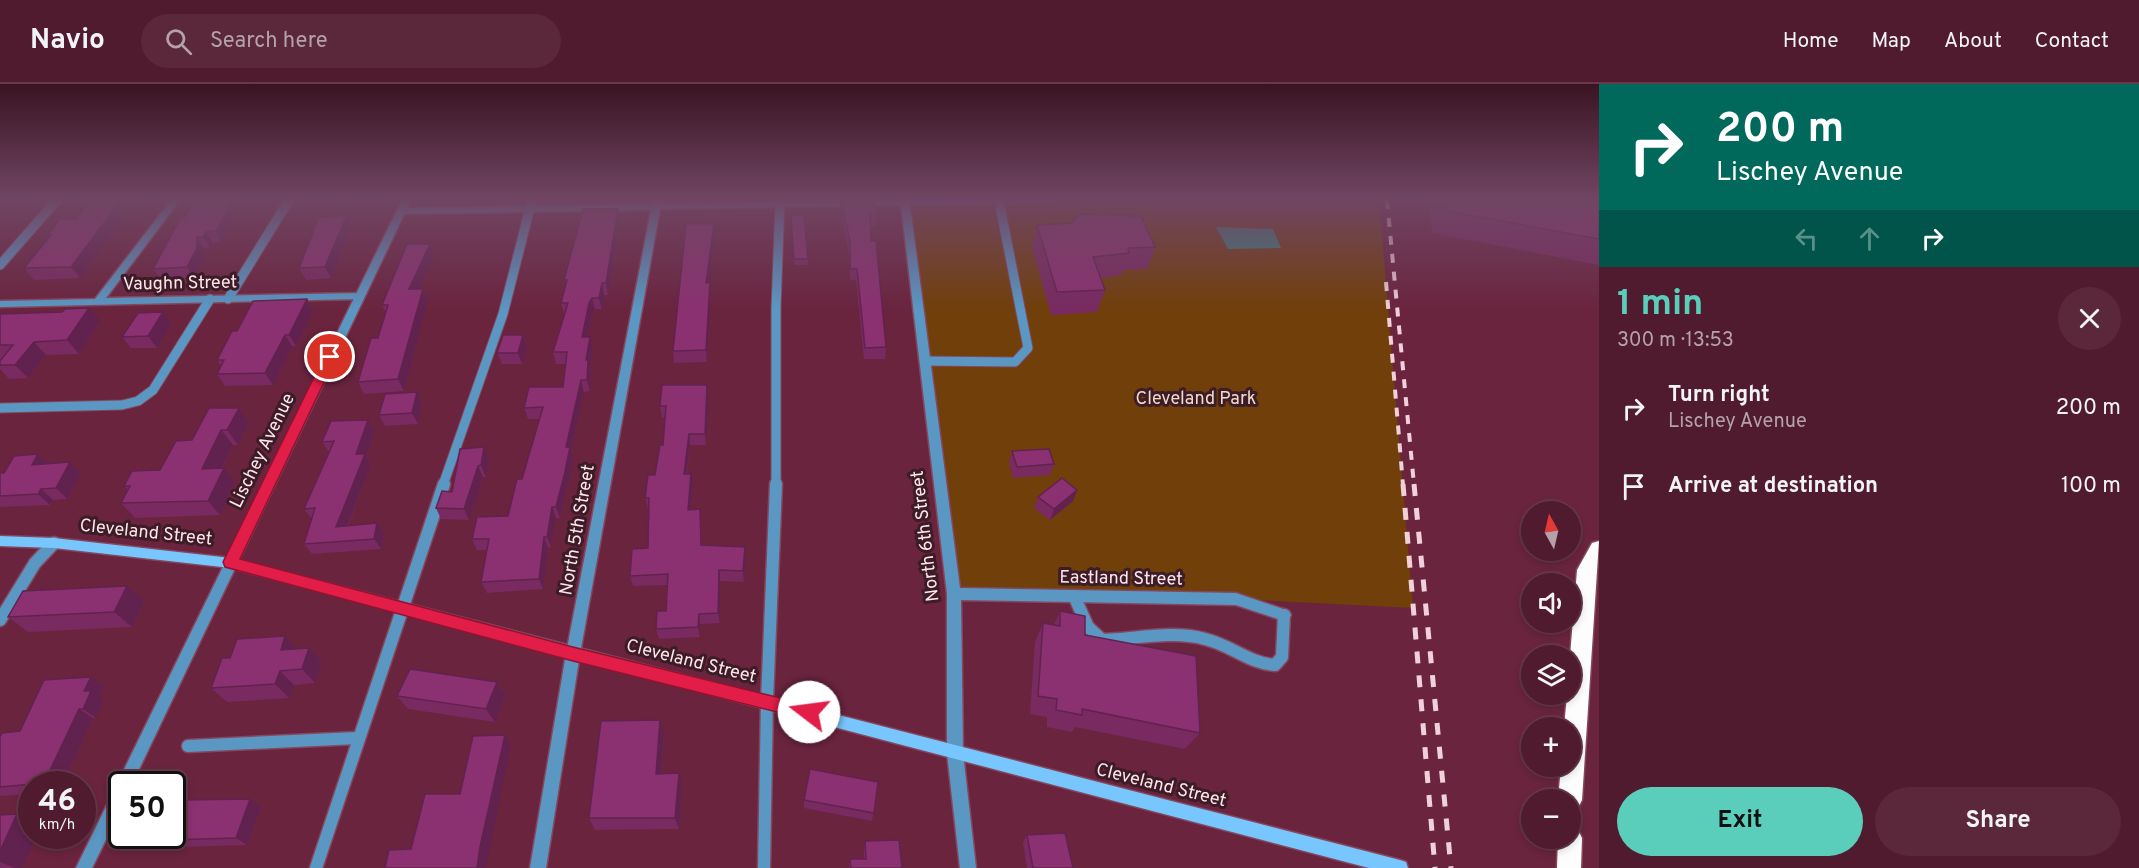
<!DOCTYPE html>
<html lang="en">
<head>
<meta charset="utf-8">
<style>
	body { margin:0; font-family:Overpass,sans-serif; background:#5a283a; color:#f1f3f6; height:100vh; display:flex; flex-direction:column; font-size:22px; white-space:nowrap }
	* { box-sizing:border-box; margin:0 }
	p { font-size:20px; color:#b4a1aa }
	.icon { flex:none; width:33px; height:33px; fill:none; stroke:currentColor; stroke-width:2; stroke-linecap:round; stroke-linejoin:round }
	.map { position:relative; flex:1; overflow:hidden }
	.details { display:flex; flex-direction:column; background:#501b2e; width:540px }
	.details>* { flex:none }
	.guide { background:#00695c; color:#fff; overflow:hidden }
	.needle { width:39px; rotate:352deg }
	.controls { position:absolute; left:1521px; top:417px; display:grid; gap:12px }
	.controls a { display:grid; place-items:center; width:60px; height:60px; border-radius:50%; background:#501b2e; box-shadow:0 3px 9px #0003,0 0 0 2px #67394a; font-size:30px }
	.speed { position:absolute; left:18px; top:687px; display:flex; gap:12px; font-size:30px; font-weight:700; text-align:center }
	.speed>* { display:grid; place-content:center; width:78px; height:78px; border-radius:50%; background:#501b2e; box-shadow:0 3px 9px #0003,0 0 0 2px #67394a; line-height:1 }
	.speed small { font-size:15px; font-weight:400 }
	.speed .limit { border:3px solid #111; border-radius:9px; background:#fff; color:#111 }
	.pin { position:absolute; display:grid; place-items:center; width:51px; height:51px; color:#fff; margin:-26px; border:3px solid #fff; border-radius:50%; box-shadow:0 2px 6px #0007 }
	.me { position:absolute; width:66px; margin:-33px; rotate:285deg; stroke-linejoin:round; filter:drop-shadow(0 0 4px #0008) }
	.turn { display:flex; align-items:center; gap:21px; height:126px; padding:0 18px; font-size:27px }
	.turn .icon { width:78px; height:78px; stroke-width:2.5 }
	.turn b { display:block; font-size:42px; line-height:51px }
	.lanes { display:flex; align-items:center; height:57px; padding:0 18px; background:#0003; justify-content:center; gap:30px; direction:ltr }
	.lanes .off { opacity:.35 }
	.round { display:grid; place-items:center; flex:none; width:63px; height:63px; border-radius:32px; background:#5a283a }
	.headline { display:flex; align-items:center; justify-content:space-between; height:102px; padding:0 18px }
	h1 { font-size:36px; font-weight:700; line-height:45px; color:#5bcebb }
	.primary-button { display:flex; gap:12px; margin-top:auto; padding:12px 18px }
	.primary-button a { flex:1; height:69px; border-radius:36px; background:#5bcebb; color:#111; font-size:24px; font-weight:700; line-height:69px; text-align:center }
	.primary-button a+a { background:#5a283a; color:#f1f3f6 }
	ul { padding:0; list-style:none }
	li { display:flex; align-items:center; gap:18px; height:78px; padding:0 18px }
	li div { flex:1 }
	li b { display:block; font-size:22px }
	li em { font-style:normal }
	header { display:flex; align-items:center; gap:36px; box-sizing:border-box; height:84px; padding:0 30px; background:#501b2e; border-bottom:2px solid #67394a }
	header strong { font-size:28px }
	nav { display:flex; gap:33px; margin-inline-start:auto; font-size:21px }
	.search { width:420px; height:54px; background:#5a283a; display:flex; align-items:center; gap:15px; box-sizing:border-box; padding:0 21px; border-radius:33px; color:#b4a1aa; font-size:22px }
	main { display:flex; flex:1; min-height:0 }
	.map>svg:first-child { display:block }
	.green { fill:#713f0a }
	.water { fill:#31897b }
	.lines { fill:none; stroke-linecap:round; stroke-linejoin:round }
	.service-far1-casing { stroke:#85475d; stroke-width:11 }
	.service-casing { stroke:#85475d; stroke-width:15 }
	.minor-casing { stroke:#85475d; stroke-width:3 }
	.tertiary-casing { stroke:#85475d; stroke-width:3 }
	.secondary-casing { stroke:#85475d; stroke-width:3 }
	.motorway-casing { stroke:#85475d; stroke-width:3 }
	.service-far1 { stroke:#5a97c3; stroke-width:9 }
	.service { stroke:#5a97c3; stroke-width:12 }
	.minor { fill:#5a97c3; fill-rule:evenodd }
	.tertiary { fill:#5a97c3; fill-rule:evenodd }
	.secondary { fill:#77c6fd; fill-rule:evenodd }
	.motorway { fill:#fdfdfd; fill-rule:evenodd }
	.rail-far1 { stroke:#f0d0d9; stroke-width:4; stroke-dasharray:9 9; stroke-linecap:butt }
	.rail { stroke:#f0d0d9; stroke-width:5; stroke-dasharray:12 12; stroke-linecap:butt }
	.wall { fill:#782a61 }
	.shaded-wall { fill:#61224f }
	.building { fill:#8b3171; stroke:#61224f; stroke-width:1.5 }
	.route { fill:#e11d48; stroke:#92132f; stroke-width:1.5 }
	.labels { text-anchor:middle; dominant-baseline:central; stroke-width:6; stroke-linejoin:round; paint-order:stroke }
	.street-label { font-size:18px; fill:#ffe4eb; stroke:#3c1c26 }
	.park-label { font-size:18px; fill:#f1dac8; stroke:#3c1c26 }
</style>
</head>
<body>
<header>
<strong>Navio</strong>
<div class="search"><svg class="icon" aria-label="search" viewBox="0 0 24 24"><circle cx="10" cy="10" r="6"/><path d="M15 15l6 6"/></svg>Search here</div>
<nav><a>Home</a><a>Map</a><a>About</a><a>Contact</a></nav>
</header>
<main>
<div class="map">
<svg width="1599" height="784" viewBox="0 0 1599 784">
	<rect width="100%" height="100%" fill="#6a243e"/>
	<polygon class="green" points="1080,116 1379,116 1413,524 1236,515 954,510 905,120"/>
	<polygon class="water" points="1216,143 1273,145 1281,164 1228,165"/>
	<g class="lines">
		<g class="service-far1-casing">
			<g id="service-far1">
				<polyline points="0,181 57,116"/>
				<polyline points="228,215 289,116"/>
				<polyline points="925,277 1015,278 1028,264 999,117"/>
				<polyline points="0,324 122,321 138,317 153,306 210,215"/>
				<polyline points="443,401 503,230 532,116"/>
				<polyline points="776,401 776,224 780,116"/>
			</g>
		</g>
		<g class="service-casing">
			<g id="service">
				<path d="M1074 512 1088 543 1102 556C1135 555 1173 546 1205 555 1231 561 1248 579 1275 581L1282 573 1284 531"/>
				<polyline points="0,536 35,479 54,459"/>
				<polyline points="188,662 357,654"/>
				<polyline points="316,784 444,400"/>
				<polyline points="764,784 767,617 776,400"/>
			</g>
		</g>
		<g class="minor-casing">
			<g id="minor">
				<polygon points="171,116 180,116 106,214 360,209 365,212 360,215 0,223 0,217 95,215"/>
				<polygon points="653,116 661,116 661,120 890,116 1056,116 1052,119 910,121 960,504 1236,509 1289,527 1291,531 1289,535 1284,537 1236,521 961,516 963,669 976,784 960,784 947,669 947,510 901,121 660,125 580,570 546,784 530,784 566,570 651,126 402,130 397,127 402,124 652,120"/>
			</g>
		</g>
		<g class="tertiary-casing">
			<polygon id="tertiary" points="402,116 411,116 132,700 122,700 122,723 92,784 76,784"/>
		</g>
		<g class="secondary-casing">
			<polygon id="secondary" points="0,452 54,454 231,474 1400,776 1406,778 1408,784 1369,784 231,484 54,464 0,462"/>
		</g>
		<g class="motorway-casing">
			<g id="motorway">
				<polygon points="1599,457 1582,716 1578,724 1570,727 1570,716 1558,716 1561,682 1570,682 1570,644 1564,644 1567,610 1570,610 1570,572 1577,486 1592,459"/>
				<polygon points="1570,742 1578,746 1582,754 1581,784 1557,784 1558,754 1570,754"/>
			</g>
		</g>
		<use href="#service-far1" class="service-far1"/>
		<use href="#service" class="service"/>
		<use href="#minor" class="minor"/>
		<use href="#tertiary" class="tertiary"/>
		<use href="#secondary" class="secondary"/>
		<use href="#motorway" class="motorway"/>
		<g class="rail-far1">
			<polyline points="1387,116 1414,401"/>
			<polyline points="1386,198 1403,401"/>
		</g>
		<g class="rail">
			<polyline points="1403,400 1435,784"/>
			<polyline points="1414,400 1451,784"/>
		</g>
	</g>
	<g class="wall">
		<polygon points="90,116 140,116 138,120 134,120 80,194 34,196 24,184 49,154 47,152 76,135"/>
		<polygon points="198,116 234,116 240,125 222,158 213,159 210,164 203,164 204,175 194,194 161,196 153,185 183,135"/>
		<polygon points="339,116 373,116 372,117 340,118"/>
		<polygon points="840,116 873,116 877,130 876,142 870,142 871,157 886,263 885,275 864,275 856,196 850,196 849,169 840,124"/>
		<polygon points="1428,116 1599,116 1599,181 1432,149"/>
		<polygon points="618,125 620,136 608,211 604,211 602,225 595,225 592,231 587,253 590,253 593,264 590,282 591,287 590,307 584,308 571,367 574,374 568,399 560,434 556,434 551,463 548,464 543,505 487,509 481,498 487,466 477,466 472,455 508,432 522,395 540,335 528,335 524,324 563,303 566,280 556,280 553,268 564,230 561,219 566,201 564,196"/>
		<polygon points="347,131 352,143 331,194 306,196 299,184"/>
		<polygon points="791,132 808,175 808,181 794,181"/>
		<polygon points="1037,141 1155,163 1147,185 1123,186 1121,191 1100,194 1105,206 1097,228 1051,231 1032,163"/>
		<polygon points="715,152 709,198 710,198 711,210 707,278 674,279 673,267"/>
		<polygon points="434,172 419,205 428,216 404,307 364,310 358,298 378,254 386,229 382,221"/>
		<polygon points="307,215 313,227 296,262 292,262 273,301 225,302 217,290 221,282 217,276 237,247"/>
		<polygon points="0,230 100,237 79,270 46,271 28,294 9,295 0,285 0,277 1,275 0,275"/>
		<polygon points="171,240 157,264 131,264 122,253"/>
		<polygon points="523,251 527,263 522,280 502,280 497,269"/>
		<polygon points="707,301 709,312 706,361 690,361 687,390 693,401 691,426 701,436 702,462 746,474 744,498 720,497 720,539 700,540 700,553 659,555 656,545 666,527 667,501 633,502 630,492 648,464 648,424 645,414 655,391 663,361 665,333 662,334 660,322"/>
		<polygon points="417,308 422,319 418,340 385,342 379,331"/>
		<polygon points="209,324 249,339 238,361 233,361 222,385 235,399 220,431 135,434 121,419 128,406 124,402 160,386 192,356"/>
		<polygon points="375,347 366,371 371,381 348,442 384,450 381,465 312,470 304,460 312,435 304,425 329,368 322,358"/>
		<polygon points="484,363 489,375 486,393 483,393 469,436 441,435 436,424 452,408"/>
		<polygon points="1012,367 1054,380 1050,391 1013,394 1009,379"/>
		<polygon points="38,370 48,380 70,378 81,389 67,415 53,416 50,421 0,423 0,389 4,389"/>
		<polygon points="1077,406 1073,417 1050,436 1034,424 1038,413"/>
		<polygon points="144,517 132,543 28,548 8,533"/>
		<polygon points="1060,527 1085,551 1200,649 1185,665 1075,643 1072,648 1047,643 1047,633 1030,630 1035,558 1043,539 1054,541"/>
		<polygon points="285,552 296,565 309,564 322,578 315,599 294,601 289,614 227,618 211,604 230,574"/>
		<polygon points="497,598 505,612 495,638 408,625 397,612"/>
		<polygon points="104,602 99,612 104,616 96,634 93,634 62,700 32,700 32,710 0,712 0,653 20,647"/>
		<polygon points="664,649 661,690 682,702 679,745 595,746 589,734"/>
		<polygon points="878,698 872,737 804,724 804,716"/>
		<polygon points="261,723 247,761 181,763 168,756"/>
		<polygon points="17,730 32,737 32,752 22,784 0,784 0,731"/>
		<polygon points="1027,751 1073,784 1027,784 1023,758"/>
		<polygon points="865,757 902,784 849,784 850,775 864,775 864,764"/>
	</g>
	<g class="shaded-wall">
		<polygon points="121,116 131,116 134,120 80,194 71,183"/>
		<polygon points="233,116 234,116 240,125 222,158 216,147"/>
		<polygon points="618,125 620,136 608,211 606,199"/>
		<polygon points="347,131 352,143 331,194 325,183"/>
		<polygon points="714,140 715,152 708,210 706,199"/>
		<polygon points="206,148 213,159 210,164 203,153"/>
		<polygon points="197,153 203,164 204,175 194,194 187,183"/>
		<polygon points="430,160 434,172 414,216 409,205"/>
		<polygon points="710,198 711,210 707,278 706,266"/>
		<polygon points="602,199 604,211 602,225 599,214"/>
		<polygon points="423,205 428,216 404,307 398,295"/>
		<polygon points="592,214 595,225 592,231 585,264 582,253 589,219"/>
		<polygon points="307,215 313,227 296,262 289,251"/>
		<polygon points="89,224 100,237 79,270 67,256"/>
		<polygon points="163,228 171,240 157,264 148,252"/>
		<polygon points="285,251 292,262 273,301 265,289"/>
		<polygon points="523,251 527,263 522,280 518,269"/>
		<polygon points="590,253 593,264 590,282 591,287 590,307 587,296 586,276"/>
		<polygon points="34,258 46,271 28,294 15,281"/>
		<polygon points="581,296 584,308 571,367 574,374 560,434 556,423 566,363"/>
		<polygon points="707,301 709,312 706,361 705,350"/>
		<polygon points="417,308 422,319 418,340 412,329"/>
		<polygon points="239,324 249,339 238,361 227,346"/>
		<polygon points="368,336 375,347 366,371 371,381 343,453 336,443 356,370"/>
		<polygon points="221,346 233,361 214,400 202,385"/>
		<polygon points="689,350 690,361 685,401 684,390"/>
		<polygon points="484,363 489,375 486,393 481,381"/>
		<polygon points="38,370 50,381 32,381"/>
		<polygon points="70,378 81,389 67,415 56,404"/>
		<polygon points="478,382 483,393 469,436 464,425"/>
		<polygon points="224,384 235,399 220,431 208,417"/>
		<polygon points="691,390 693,401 690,437 688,426"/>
		<polygon points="41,405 53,416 50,421 38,410"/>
		<polygon points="1077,406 1073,417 1050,436 1054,425"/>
		<polygon points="552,423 556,434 551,463 547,453"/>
		<polygon points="700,425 701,436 702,472 701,461"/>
		<polygon points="377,439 384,450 381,465 374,455"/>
		<polygon points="544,453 548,464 543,505 539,495"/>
		<polygon points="745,463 746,474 744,498 743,487"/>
		<polygon points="719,486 720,497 720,539 718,529"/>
		<polygon points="127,502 144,517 132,543 114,528"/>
		<polygon points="699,530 700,540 700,553 698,543"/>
		<polygon points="285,552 298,567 281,566"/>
		<polygon points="309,564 322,578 315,599 302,585"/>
		<polygon points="280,587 294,601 289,614 275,600"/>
		<polygon points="91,593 104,602 99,612 104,616 96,634 83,625 84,607"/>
		<polygon points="497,598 505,612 495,638 486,625"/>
		<polygon points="79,625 93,634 62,700 46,700 44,699"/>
		<polygon points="660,636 664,649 660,702 656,690"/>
		<polygon points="505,651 511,661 486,784 477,784 480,763"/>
		<polygon points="679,689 682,702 679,745 675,734"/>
		<polygon points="250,715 261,723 247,761 236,754"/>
		<polygon points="17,730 32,737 32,752 36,752 22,784 15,784 0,778 0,767"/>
	</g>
	<g class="building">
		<polygon points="90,116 121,116 71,183 24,184 51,151 47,152 60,135 76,135"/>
		<polygon points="198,116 233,116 216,147 206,148 203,153 197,153 197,164 187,183 153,185 180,135 183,135 194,117"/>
		<polygon points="841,116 873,116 877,130 870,130 871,157 876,157 886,263 865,264 857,185 850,185 850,157"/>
		<polygon points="1445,116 1599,116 1599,155 1447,127"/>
		<polygon points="583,125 618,125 606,199 602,199 599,214 592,214 589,219 582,253 590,253 586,276 588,276 587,296 581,296 566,363 570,363 565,388 556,423 552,423 547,453 544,453 539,495 481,498 489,455 472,455 477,433 508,432 517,395 522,395 543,323 524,324 529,303 563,303 567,268 553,268 568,219 561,219 567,196 564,196"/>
		<polygon points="1078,130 1141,132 1155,163 1128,164 1129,169 1093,173 1105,206 1057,208 1037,141 1072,139"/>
		<polygon points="347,131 325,183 299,184 319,133"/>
		<polygon points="804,131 808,175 794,175 791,132"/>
		<polygon points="686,140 714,140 706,199 710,198 706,266 673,267"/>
		<polygon points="407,160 430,160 409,205 423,205 398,295 358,298 371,254 378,254 388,221 382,221"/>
		<polygon points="307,215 289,251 285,251 265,289 217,290 224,276 217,276 232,247 237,247 253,217"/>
		<polygon points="89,224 67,256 34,258 15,281 0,281 0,277 13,261 0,261 0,230 62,228 65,225"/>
		<polygon points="163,228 148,252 122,253 138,229"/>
		<polygon points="503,251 523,251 518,269 497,269"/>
		<polygon points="662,301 707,301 705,350 689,350 684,390 691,390 688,426 700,425 701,461 745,463 743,487 719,486 718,529 699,530 698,543 656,545 657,527 666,527 668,490 630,492 632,465 648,464 649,414 645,414 648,391 655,391 660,361 663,361 666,322 660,322"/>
		<polygon points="417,308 412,329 379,331 385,310"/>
		<polygon points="209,324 239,324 227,346 221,346 202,385 224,384 208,417 121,419 130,402 124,402 132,387 160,386 176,357 192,356"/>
		<polygon points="368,336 356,370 365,370 336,443 377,439 374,455 304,460 315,424 304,425 334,357 322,358 331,337"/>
		<polygon points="484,363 481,381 478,382 464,425 436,424 442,407 452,408 460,365"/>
		<polygon points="1049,365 1054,380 1017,383 1012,367"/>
		<polygon points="38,370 32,381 70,378 56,404 41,405 38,410 0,412 0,389 4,389 14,372"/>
		<polygon points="1062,394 1077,406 1054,425 1038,413"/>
		<polygon points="127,502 114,528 8,533 23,507"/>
		<polygon points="1060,527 1085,532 1085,551 1196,572 1200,649 1082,625 1082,631 1056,626 1057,615 1038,612 1043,539 1060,542"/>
		<polygon points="285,552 281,566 309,564 302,585 280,587 275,600 211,604 222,574 230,574 237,555"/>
		<polygon points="410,585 497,598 486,625 397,612"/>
		<polygon points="91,593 84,607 91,607 83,625 79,625 44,699 0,703 0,653 2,649 20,647 44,596"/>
		<polygon points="660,636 656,690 679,689 675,734 589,734 601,637"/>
		<polygon points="505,651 480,763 477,784 385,784 389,766 411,765 425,710 460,710 473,652"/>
		<polygon points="810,685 878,698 874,729 804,716"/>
		<polygon points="250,715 236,754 168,756 170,752 172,752 172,745 184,716"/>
		<polygon points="17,730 0,767 0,731"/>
		<polygon points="1065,749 1073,784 1033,784 1027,751"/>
		<polygon points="899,756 902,784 851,784 850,775 866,775 865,757"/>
	</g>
	<linearGradient id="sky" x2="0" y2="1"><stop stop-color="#3a1422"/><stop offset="0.51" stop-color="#704563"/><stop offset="1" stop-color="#704563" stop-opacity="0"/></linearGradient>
	<rect width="1599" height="226" fill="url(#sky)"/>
	<polygon class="route" points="330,269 336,273 240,475 573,563 809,621 815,623 817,628 815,634 809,636 573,577 225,483 223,478 324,273"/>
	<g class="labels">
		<g class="street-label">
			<text transform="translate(180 200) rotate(-1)">Vaughn Street</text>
			<text transform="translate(263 367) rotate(-64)">Lischey Avenue</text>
			<text transform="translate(578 446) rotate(-80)">North 5th Street</text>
			<text transform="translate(146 449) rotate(6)">Cleveland Street</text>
			<text transform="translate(926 452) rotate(-97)">North 6th Street</text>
			<text transform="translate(1121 495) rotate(1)">Eastland Street</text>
			<text transform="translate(691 578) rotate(14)">Cleveland Street</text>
			<text transform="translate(1161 702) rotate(14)">Cleveland Street</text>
		</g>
		<g class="park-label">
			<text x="1196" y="315">Cleveland Park</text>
		</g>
	</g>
</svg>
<div class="controls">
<a><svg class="needle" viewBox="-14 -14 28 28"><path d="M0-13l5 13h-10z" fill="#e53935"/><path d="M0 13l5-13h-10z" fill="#b4a1aa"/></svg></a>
<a><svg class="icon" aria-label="sound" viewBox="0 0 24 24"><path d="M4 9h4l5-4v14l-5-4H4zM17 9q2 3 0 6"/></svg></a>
<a><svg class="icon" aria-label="layers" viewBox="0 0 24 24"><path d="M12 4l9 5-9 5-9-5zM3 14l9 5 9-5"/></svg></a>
<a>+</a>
<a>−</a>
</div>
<div class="speed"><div>46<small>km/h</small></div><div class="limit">50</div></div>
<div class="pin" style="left:330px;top:273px;background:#d93025"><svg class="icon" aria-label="arrive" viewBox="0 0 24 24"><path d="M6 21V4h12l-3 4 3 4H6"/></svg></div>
<svg class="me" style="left:809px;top:628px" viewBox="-20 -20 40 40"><circle r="19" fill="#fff"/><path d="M0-13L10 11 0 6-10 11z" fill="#e11d48"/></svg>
</div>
<section class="details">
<div class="guide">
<div class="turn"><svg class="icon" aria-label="right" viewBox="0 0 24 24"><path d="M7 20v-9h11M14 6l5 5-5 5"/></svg><div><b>200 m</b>Lischey Avenue</div></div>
<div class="lanes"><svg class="icon off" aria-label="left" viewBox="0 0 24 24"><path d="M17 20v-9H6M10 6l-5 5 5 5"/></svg><svg class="icon off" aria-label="ahead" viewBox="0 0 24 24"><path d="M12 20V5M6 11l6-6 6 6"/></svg><svg class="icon" aria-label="right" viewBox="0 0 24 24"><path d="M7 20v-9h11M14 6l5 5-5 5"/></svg></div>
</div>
<div class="headline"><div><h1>1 min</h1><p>300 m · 13:53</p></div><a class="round"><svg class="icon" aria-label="close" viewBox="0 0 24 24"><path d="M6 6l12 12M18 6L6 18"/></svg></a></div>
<ul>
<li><svg class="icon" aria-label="right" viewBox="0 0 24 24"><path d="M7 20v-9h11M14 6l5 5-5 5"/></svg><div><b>Turn right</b><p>Lischey Avenue</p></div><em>200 m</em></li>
<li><svg class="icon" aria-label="arrive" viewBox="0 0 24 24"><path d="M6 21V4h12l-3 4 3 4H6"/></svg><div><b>Arrive at destination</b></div><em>100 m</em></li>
</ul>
<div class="primary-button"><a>Exit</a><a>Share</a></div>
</section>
</main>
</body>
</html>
